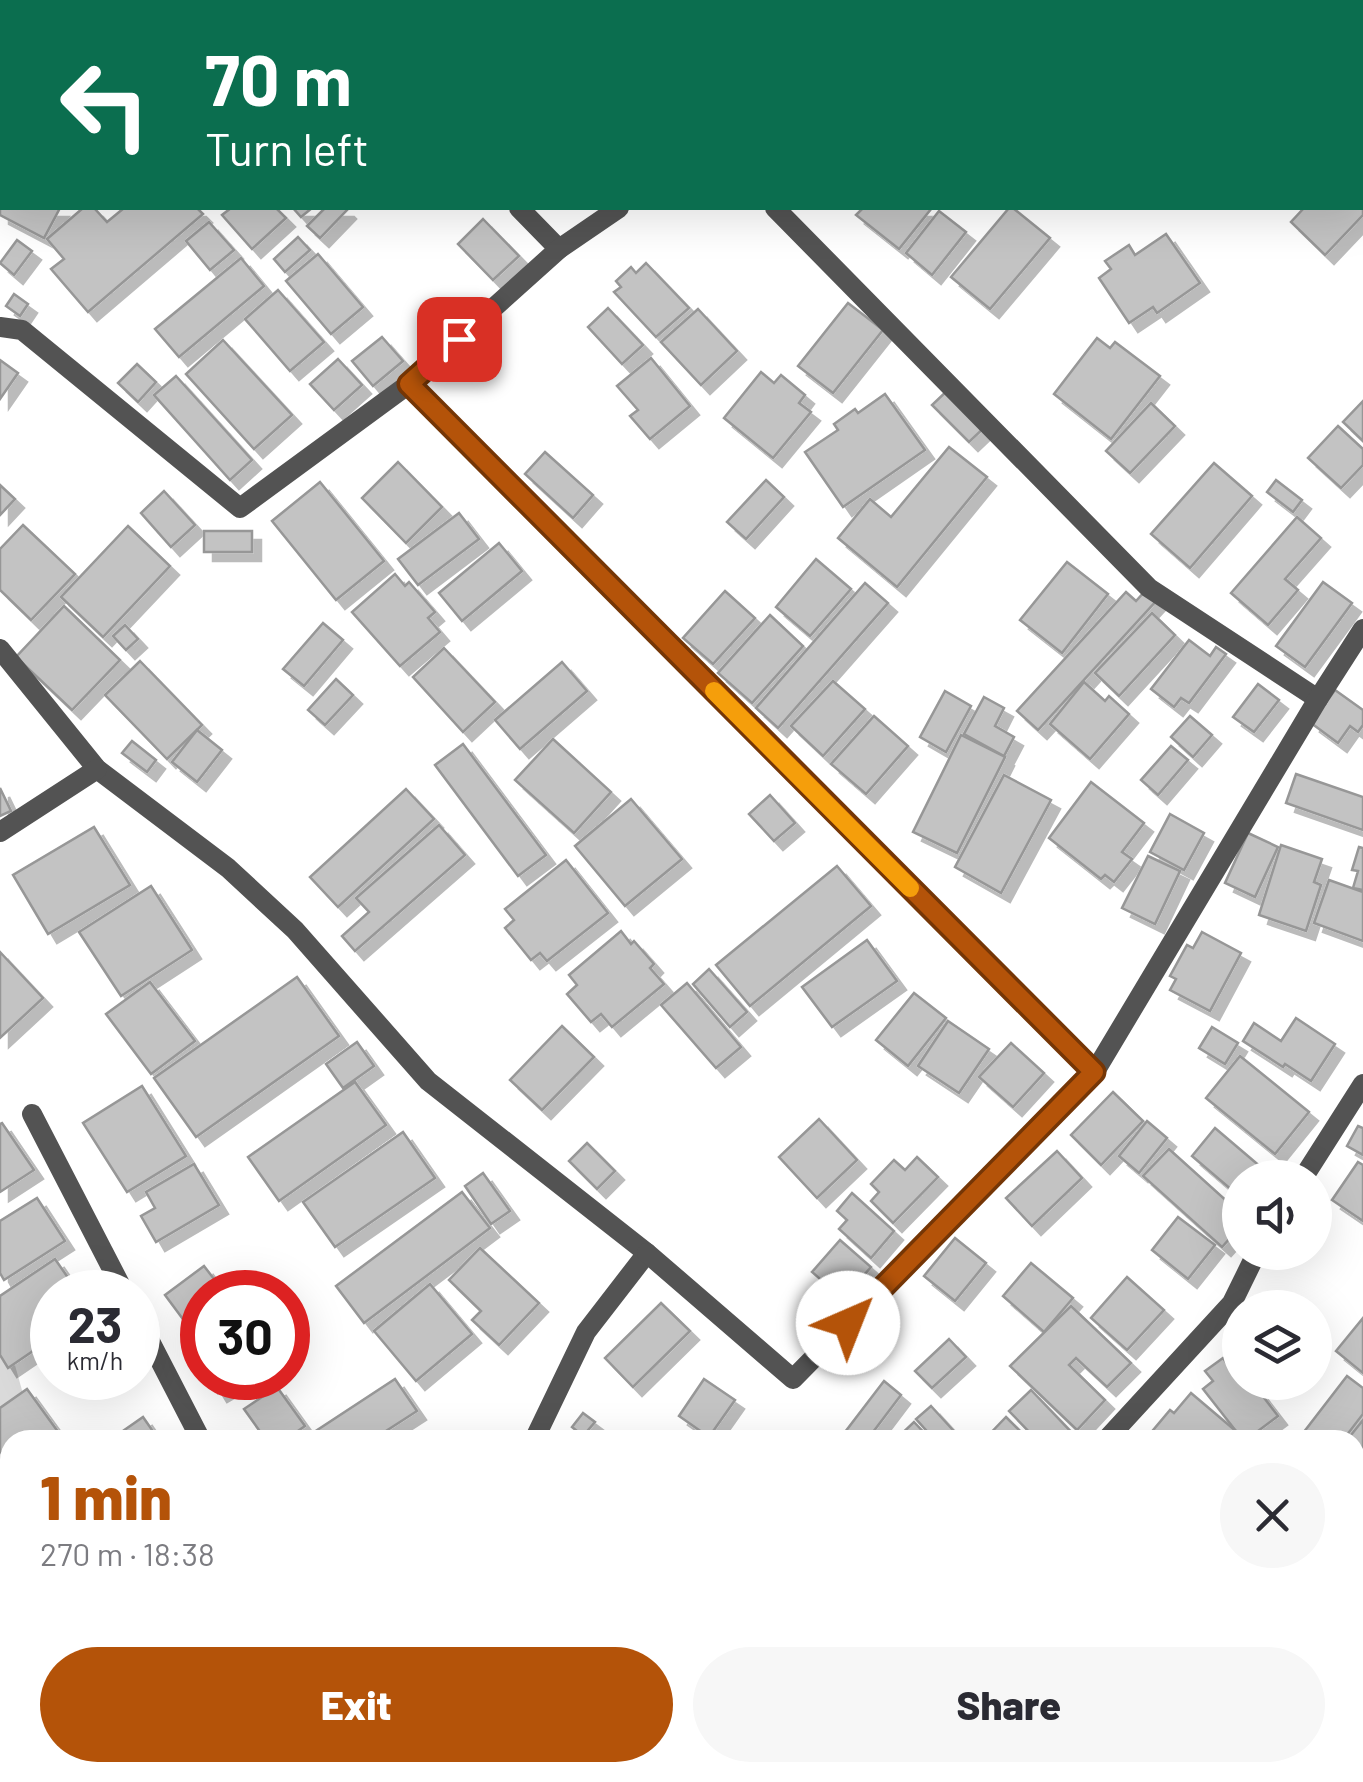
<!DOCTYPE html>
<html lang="en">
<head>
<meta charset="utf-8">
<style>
	body { margin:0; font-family:Barlow,sans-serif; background:#f7f7f7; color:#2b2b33; height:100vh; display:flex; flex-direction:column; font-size:38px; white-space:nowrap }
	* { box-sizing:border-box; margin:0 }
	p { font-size:32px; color:#7c7c81 }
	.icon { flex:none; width:55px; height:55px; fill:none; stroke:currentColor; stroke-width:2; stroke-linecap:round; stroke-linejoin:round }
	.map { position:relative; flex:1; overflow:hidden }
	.side { position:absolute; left:0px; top:1430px; width:1365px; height:352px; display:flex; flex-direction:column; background:#fff; border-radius:30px 30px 0 0; box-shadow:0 10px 40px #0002 }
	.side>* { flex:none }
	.top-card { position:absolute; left:0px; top:0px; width:1365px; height:210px; box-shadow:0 10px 40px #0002; background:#0b6e4f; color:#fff; overflow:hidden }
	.buttons { position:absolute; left:1222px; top:1160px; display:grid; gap:20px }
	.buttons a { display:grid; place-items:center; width:110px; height:110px; border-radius:50%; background:#fff; box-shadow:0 10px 40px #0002; font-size:50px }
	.speed { position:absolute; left:30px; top:1270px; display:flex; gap:20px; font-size:50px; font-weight:700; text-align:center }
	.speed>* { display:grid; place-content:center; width:130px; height:130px; border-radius:50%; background:#fff; box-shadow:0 10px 40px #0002; line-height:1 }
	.speed small { font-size:25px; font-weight:400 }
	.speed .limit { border:15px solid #d22; background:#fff; color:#111 }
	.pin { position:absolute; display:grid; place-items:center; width:85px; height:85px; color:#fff; margin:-42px; border-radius:20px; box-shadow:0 5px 15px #0006 }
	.me { position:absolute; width:110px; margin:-55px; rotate:44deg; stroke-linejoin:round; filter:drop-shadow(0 0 8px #0008) }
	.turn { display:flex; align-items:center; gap:35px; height:210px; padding:0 40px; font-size:45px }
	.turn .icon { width:130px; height:130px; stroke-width:2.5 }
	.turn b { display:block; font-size:70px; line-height:85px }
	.round { display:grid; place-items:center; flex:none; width:105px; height:105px; border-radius:52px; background:#f7f7f7 }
	.headline { display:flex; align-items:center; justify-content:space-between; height:170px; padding:0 40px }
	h1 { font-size:60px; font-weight:800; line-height:75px; color:#b45309 }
	.action { display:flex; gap:20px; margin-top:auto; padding:20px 40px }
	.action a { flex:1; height:115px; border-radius:60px; background:#b45309; color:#fff; font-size:40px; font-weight:800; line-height:115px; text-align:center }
	.action a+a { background:#f7f7f7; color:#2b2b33 }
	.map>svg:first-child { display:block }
	.green { fill:#dadada }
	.building { fill:#c3c3c3; stroke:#979797; stroke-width:2.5; filter:url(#shadow) }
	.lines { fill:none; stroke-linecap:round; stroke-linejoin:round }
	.street { stroke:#535353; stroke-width:20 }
	.route-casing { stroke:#753606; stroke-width:25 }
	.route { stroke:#b45309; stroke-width:18 }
	.slow { stroke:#f59e0b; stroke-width:18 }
</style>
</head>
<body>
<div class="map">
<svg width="1363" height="1782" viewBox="0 0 1363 1782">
	<defs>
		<filter id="shadow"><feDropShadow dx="9" dy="9" stdDeviation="0" flood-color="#0004"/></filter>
	</defs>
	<rect width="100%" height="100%" fill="#fff"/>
	<polygon class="green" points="0,1312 36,1440 10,1440 10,1772 128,1773 130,1782 0,1782"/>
	<g class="building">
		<polygon points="177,0 240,0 238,2 176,2"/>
		<polygon points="521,0 577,0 580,2 519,2"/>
		<polygon points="650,0 687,0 690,2 647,2"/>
		<polygon points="723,0 793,0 791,2 724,2"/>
		<polygon points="1293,0 1332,0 1335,2 1290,2"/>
		<polygon points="2,165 2,208 60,208 44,238 0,215 0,170"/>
		<polygon points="1363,179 1363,215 1325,255 1291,222 1304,208 1362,208"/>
		<polygon points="83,208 94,208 107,222 124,208 197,208 203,214 88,312 51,269 64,259 47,239"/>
		<polygon points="231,208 276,208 286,218 252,249 222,215"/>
		<polygon points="293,208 312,208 301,217"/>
		<polygon points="325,208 345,208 347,210 320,238 307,226"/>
		<polygon points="863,208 928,208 931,209 899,249 856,215"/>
		<polygon points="1009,208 1013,208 1050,238 990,309 951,277"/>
		<polygon points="939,211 966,232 932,275 906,253"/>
		<polygon points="483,219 519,256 493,280 458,244"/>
		<polygon points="209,222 234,250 210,270 186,241"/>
		<polygon points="1166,234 1200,283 1157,313 1153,307 1129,323 1099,278 1111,269 1105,261 1129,245 1135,255"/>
		<polygon points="298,237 310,250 285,272 274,259"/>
		<polygon points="17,240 32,251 14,275 0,263"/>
		<polygon points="318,254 363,307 331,334 286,281"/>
		<polygon points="241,258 264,286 179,357 155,329"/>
		<polygon points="646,263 689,308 656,337 614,292 621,287 616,281 631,267 636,273"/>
		<polygon points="278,290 324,342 290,371 245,319"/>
		<polygon points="14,294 28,304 20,316 6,306"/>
		<polygon points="848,303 883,330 833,393 798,366"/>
		<polygon points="608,308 643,345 622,364 588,327"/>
		<polygon points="698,309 737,351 701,385 661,342"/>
		<polygon points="382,337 403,361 373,386 352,361"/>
		<polygon points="1097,338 1110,348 1115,342 1160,376 1111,439 1054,394"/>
		<polygon points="223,340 292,415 254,449 186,374"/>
		<polygon points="651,358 690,406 650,439 630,416 638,410 617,386"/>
		<polygon points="338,359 362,385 334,410 310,384"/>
		<polygon points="0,360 18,373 0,399"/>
		<polygon points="137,364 156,382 138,402 118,383"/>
		<polygon points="761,372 774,383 781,375 805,395 799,403 811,412 773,458 724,418"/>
		<polygon points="176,376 252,460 230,480 154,395"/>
		<polygon points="951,387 987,425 969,442 932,405"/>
		<polygon points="885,394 925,450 843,507 805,452 838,430 834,424 855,409 858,413"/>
		<polygon points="1363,401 1363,441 1343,422"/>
		<polygon points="1151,403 1175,426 1130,473 1106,451"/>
		<polygon points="1338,426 1363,449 1363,465 1341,488 1308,458"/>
		<polygon points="949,447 987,477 897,587 838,538 870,499 891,517"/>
		<polygon points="545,452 593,495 573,518 525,474"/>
		<polygon points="398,462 442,507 406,543 362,498"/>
		<polygon points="1214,463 1252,496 1190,568 1151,534"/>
		<polygon points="766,480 784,497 746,539 727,522"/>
		<polygon points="1276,480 1302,500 1293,512 1267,492"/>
		<polygon points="320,482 384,561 336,600 272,521"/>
		<polygon points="0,485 15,499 0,515"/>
		<polygon points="164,491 195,525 171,547 141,513"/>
		<polygon points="459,513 479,539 418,585 398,559"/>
		<polygon points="1297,517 1321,538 1285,579 1298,590 1268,625 1231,593"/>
		<polygon points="23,525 75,574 31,620 0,590 0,549"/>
		<polygon points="128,526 170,566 103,637 61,597"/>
		<rect x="204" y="531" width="48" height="21"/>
		<polygon points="499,543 522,571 462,621 439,593"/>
		<polygon points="816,559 851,589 810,636 776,607"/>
		<polygon points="1067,562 1108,594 1062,653 1020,620"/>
		<polygon points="395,574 405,586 409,582 435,612 428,618 440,632 400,666 352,612"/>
		<polygon points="1323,582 1352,603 1305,667 1276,646"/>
		<polygon points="865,583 888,603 778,728 756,708"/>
		<polygon points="1146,590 1157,600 1038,730 1017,711 1126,592 1136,601"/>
		<polygon points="725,591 755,618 713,664 683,638"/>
		<polygon points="64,606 120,660 72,710 16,657"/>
		<polygon points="1152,613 1175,635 1119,696 1095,673"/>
		<polygon points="770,615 803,646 752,703 718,673"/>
		<polygon points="323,623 343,640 304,686 283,669"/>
		<polygon points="125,625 138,639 126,650 113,636"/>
		<polygon points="1189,640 1210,656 1216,647 1226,654 1189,703 1181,698 1174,707 1151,689"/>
		<polygon points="444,648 495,702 463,732 413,677"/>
		<polygon points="140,661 202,725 167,759 105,695"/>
		<polygon points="562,662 587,691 520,749 495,720"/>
		<polygon points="336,679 353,695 325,725 308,710"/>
		<polygon points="833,681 865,709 823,756 791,726"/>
		<polygon points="1084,682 1105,701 1109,696 1129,714 1090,759 1050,724"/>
		<polygon points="1258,684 1279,700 1254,732 1233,717"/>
		<polygon points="1335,690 1363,710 1363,725 1358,732 1350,726 1338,743 1311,723"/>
		<polygon points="945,691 971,706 946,752 920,737"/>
		<polygon points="984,697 1004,708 995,726 1014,737 1004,756 964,734"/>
		<polygon points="874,716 908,746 866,794 831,764"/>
		<polygon points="1190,716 1212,735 1193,757 1171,737"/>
		<polygon points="197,730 222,750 197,782 172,762"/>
		<polygon points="961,735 1005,757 957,853 913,832"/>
		<polygon points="553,739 611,792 574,833 515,780"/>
		<polygon points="132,741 156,760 147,772 122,753"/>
		<polygon points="463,744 546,855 518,876 435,765"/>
		<polygon points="1171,746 1188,760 1158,795 1141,780"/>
		<polygon points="1296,774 1363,797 1363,830 1286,803"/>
		<polygon points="1004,775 1051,800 1001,893 955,867"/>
		<polygon points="1091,782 1144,823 1122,852 1132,859 1114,882 1105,875 1101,879 1049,838"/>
		<polygon points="0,788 11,811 0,816"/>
		<polygon points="406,789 434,819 338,907 310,877"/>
		<polygon points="770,795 795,823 774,841 749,814"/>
		<polygon points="631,799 682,859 625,906 575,846"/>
		<polygon points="1170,814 1204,833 1184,870 1150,852"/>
		<polygon points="439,825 465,855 355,951 342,936 369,912 356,898"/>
		<polygon points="94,827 130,885 48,934 13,875"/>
		<polygon points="1248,833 1278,847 1255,897 1225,883"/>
		<polygon points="1281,845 1322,859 1314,882 1321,885 1306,931 1259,915"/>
		<polygon points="1359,847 1363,848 1363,890 1353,888 1358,871 1352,870"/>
		<polygon points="1148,856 1180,871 1155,924 1122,908"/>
		<polygon points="566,860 608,913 547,961 540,953 531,960 505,928 514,920 505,909"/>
		<polygon points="837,866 871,906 750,1006 716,965"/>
		<polygon points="1329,880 1363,892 1363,941 1314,923"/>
		<polygon points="151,886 192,950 121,996 79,932"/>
		<polygon points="621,931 631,944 634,941 654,964 650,968 664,984 612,1027 601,1014 591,1022 567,994 577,985 569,975"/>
		<polygon points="1202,932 1241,953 1210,1011 1170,990 1176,979 1170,976 1187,945 1193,948"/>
		<polygon points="867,940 897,981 832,1027 802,987"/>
		<polygon points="0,952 43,998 0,1038"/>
		<polygon points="709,969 747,1012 730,1027 693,984"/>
		<polygon points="297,977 339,1036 196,1137 154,1078"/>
		<polygon points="150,982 195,1041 151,1074 106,1014"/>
		<polygon points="687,983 741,1047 716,1068 661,1005"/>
		<polygon points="914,993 946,1018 908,1066 876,1040"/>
		<polygon points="1296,1018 1335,1044 1311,1081 1285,1064 1283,1067 1243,1041 1254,1023 1281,1041"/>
		<polygon points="948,1021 989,1049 959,1093 918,1066"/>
		<polygon points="562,1026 594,1057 542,1110 510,1080"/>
		<polygon points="1212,1027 1238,1043 1225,1064 1199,1048"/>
		<polygon points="357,1042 374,1066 343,1088 326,1064"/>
		<polygon points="1011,1043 1044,1073 1013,1107 979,1077"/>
		<polygon points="1240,1056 1309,1112 1275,1154 1206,1098"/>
		<polygon points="355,1082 386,1125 279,1201 248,1157"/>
		<polygon points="142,1086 186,1156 127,1192 83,1123"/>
		<polygon points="1113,1092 1143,1121 1101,1165 1071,1135"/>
		<polygon points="819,1119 857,1160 817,1198 779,1157"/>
		<polygon points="1147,1121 1167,1138 1139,1173 1119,1156"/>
		<polygon points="2,1123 34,1170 0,1192 0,1124"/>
		<polygon points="1358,1126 1363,1128 1363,1155 1347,1146"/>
		<polygon points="1215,1128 1269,1174 1266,1178 1240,1178 1240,1197 1192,1156"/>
		<polygon points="403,1132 435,1178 335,1247 303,1202"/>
		<polygon points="587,1143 615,1171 597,1189 569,1161"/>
		<polygon points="1169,1149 1240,1213 1240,1227 1222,1247 1143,1176"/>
		<polygon points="1057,1151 1082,1178 1032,1226 1006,1198"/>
		<polygon points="917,1157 938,1177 893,1223 871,1201 879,1192 871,1184 894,1160 905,1170"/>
		<polygon points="1358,1162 1363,1165 1363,1221 1332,1200"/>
		<polygon points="194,1164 219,1205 156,1242 141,1216 155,1208 146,1192"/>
		<polygon points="483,1173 510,1211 491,1224 465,1186"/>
		<polygon points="462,1192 490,1228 364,1323 336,1286"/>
		<polygon points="852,1193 894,1231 871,1258 839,1229 847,1220 837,1211"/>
		<polygon points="37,1198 65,1241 4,1280 0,1273 0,1221"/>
		<polygon points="1178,1217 1215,1245 1188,1279 1152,1250"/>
		<polygon points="955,1238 986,1263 955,1301 924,1276"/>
		<polygon points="840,1240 871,1267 843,1299 812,1272"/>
		<polygon points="480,1248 539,1303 499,1345 472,1320 481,1311 449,1280"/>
		<polygon points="55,1259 78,1292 52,1292 52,1338 8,1368 0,1355 0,1296"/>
		<polygon points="1031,1263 1073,1298 1044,1332 1003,1296"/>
		<polygon points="204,1266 224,1292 202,1292 202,1328 194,1334 165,1295"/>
		<polygon points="1127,1277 1164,1310 1127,1350 1091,1318"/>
		<polygon points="430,1284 472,1334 416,1381 374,1331"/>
		<polygon points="661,1303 690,1331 633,1387 605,1358"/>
		<polygon points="1071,1306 1131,1363 1107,1387 1076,1358 1069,1365 1105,1400 1077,1430 1010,1366"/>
		<polygon points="1363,1318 1363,1373 1336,1351"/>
		<polygon points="949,1339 966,1357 932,1388 915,1371"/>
		<polygon points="1223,1358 1230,1368 1237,1363 1240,1366 1240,1382 1252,1382 1278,1416 1246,1440 1243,1440 1203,1389 1213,1381 1205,1371"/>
		<polygon points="1347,1376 1363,1388 1363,1414 1343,1440 1304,1440 1300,1437"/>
		<polygon points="209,1378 244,1378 218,1393"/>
		<polygon points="395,1379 417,1411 372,1440 302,1440"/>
		<polygon points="704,1379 735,1400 709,1437 679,1416"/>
		<polygon points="884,1381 901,1395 867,1440 848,1440 842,1436"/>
		<polygon points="277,1387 305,1426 285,1440 266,1440 244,1409"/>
		<polygon points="27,1389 64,1440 10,1440 10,1465 0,1451 0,1408"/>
		<polygon points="1031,1390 1075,1436 1070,1440 1037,1440 1009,1411"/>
		<polygon points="1191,1393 1237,1432 1230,1440 1154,1440 1149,1435 1170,1410 1174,1413"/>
		<polygon points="931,1406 962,1440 935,1440 916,1419"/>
		<polygon points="583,1413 595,1422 583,1436 572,1427"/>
		<polygon points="143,1417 159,1440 110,1440"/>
		<polygon points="1006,1417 1029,1440 984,1440"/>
		<polygon points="1363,1420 1363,1478 1355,1472 1355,1440 1347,1440"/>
		<polygon points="914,1422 931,1440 895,1440"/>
		<polygon points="1355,1504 1363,1510 1363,1554 1355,1549"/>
		<polygon points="10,1516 10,1589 0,1595 0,1521"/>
		<polygon points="1361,1741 1363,1742 1363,1782 1355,1782 1343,1772 1355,1772 1355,1748"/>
		<polygon points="91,1772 131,1772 136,1782 74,1782"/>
		<polygon points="163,1772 197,1772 182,1782 169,1782"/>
		<polygon points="218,1772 264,1772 269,1782 200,1782"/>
		<polygon points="455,1772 503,1772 502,1782 455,1782"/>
		<polygon points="732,1772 757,1772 763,1782 718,1782"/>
		<polygon points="882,1772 929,1772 936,1782 870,1782"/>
		<polygon points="940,1772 1003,1772 1004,1773 992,1782 948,1782"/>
		<polygon points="1023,1772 1104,1772 1108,1776 1102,1782 1026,1782 1019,1776"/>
		<polygon points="1191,1772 1214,1772 1207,1782 1203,1782"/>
		<polygon points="1239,1772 1287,1772 1297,1782 1230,1782"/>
	</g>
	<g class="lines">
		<g class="street">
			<polyline points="319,0 322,2"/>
			<polyline points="858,2 859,0"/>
			<polyline points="1240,2 1244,0"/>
			<polyline points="0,37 2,38"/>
			<polyline points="519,208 559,249"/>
			<polyline points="775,208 1149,588 1318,699"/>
			<polyline points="0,327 22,330 240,508 409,384 559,249 619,208"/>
			<polyline points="409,384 1094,1073"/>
			<polyline points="0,649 97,769 228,868 295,930 428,1081 647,1253 586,1332 534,1440"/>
			<polyline points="0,832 97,769"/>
			<polyline points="32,1114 124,1292"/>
			<polyline points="1303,1178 1363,1084"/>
			<polyline points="647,1253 793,1379 1094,1073 1318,699 1363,629"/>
			<polyline points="138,1318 201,1440"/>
			<polyline points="1106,1440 1232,1303 1257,1252"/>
			<polyline points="780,1772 787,1782"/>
			<polyline points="1159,1772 1167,1782"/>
			<polyline points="370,1782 374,1772"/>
		</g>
	</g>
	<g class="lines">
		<g class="route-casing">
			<polyline id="route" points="459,339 409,384 1094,1072 848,1323"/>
		</g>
		<use href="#route" class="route"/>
		<polyline class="slow" points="714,691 910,888"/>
	</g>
</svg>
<div class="buttons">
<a><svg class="icon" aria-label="sound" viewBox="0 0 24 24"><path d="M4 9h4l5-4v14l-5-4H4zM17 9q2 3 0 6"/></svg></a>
<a><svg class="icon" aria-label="layers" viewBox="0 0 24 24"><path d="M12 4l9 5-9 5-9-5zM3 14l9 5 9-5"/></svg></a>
</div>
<div class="speed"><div>23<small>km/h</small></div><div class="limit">30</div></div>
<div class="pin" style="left:459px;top:339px;background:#d93025"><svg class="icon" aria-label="arrive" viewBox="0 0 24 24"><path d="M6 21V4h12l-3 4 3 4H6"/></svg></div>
<svg class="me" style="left:848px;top:1323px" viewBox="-20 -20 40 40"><circle r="19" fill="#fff"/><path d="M0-13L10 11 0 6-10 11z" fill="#b45309"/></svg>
<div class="top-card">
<div class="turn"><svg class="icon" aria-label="left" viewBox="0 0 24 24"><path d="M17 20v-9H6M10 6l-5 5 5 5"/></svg><div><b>70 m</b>Turn left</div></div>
</div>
<section class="side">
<div class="headline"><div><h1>1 min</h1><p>270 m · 18:38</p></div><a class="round"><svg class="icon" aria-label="close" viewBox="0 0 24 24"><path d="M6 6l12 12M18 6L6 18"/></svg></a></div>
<div class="action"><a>Exit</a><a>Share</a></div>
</section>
</div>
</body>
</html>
